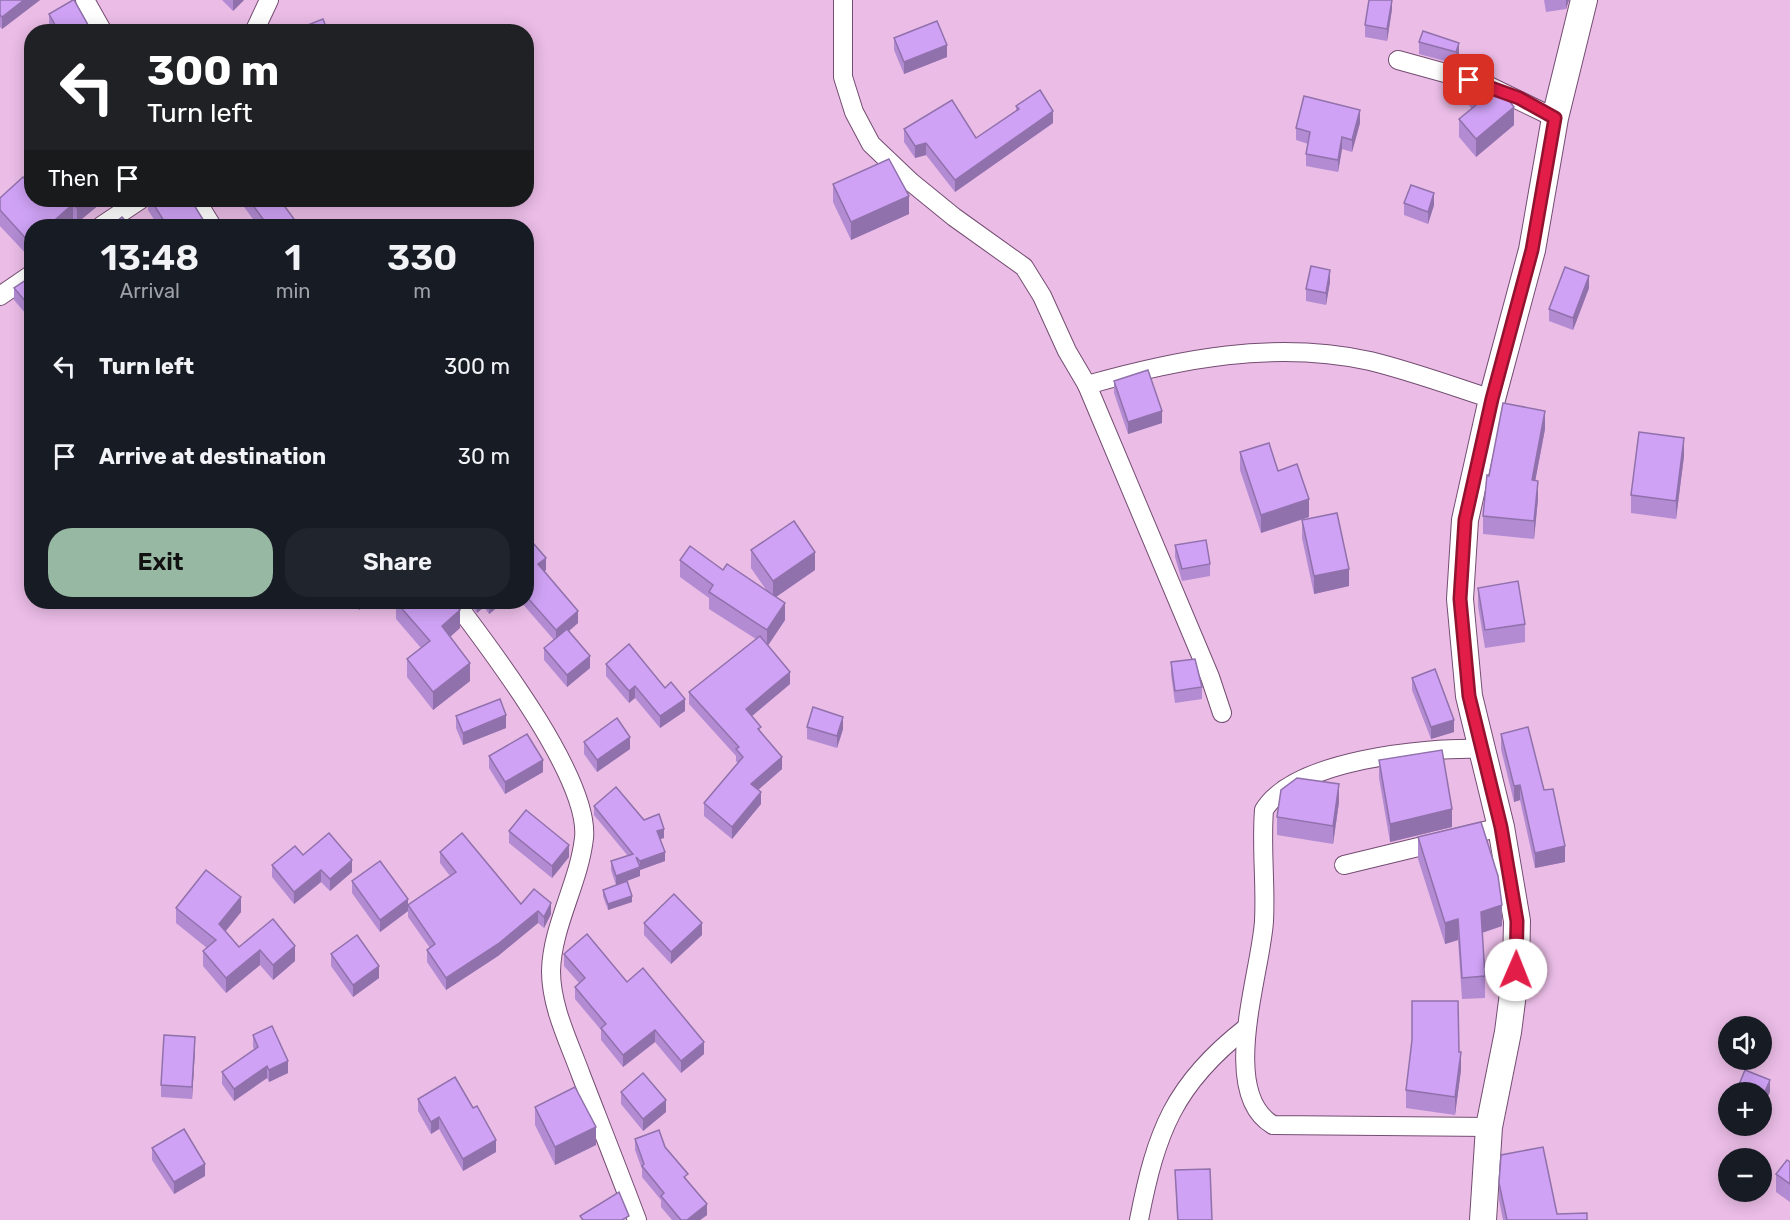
<!DOCTYPE html>
<html lang="en">
<head>
<meta charset="utf-8">
<style>
	body { margin:0; font-family:Rubik,sans-serif; background:#20242c; color:#f1f3f6; height:100vh; display:flex; flex-direction:column; font-size:22px; white-space:nowrap }
	* { box-sizing:border-box; margin:0 }
	p { font-size:20px; color:#9ea1a6 }
	.icon { flex:none; width:33px; height:33px; fill:none; stroke:currentColor; stroke-width:2; stroke-linecap:round; stroke-linejoin:round }
	.map { position:relative; flex:1; overflow:hidden }
	.panel { position:absolute; left:24px; top:219px; width:510px; height:390px; display:flex; flex-direction:column; background:#171b24; border-radius:24px; box-shadow:0 3px 15px #0003 }
	.panel>* { flex:none }
	.top-card { position:absolute; left:24px; top:24px; width:510px; height:183px; border-radius:24px; box-shadow:0 3px 15px #0003; background:#202124; color:#fff; overflow:hidden }
	.fabs { position:absolute; left:1718px; top:1016px; display:grid; gap:12px }
	.fabs a { display:grid; place-items:center; width:54px; height:54px; border-radius:50%; background:#171b24; box-shadow:0 3px 15px #0003; font-size:30px }
	.pin { position:absolute; display:grid; place-items:center; width:51px; height:51px; color:#fff; margin:-26px; border-radius:12px; box-shadow:0 3px 9px #0006 }
	.me { position:absolute; width:66px; margin:-33px; rotate:1deg; stroke-linejoin:round; filter:drop-shadow(0 0 4px #0008) }
	.turn { display:flex; align-items:center; gap:21px; height:126px; padding:0 24px; font-size:27px }
	.turn .icon { width:78px; height:78px; stroke-width:2.5 }
	.turn b { display:block; font-size:42px; line-height:51px }
	.then { display:flex; align-items:center; height:57px; padding:0 24px; background:#0003; gap:12px; font-size:22px }
	.eta { display:flex; justify-content:space-evenly; align-items:center; height:102px; text-align:center }
	.eta b { font-size:36px; font-weight:600; line-height:42px }
	.cta { display:flex; gap:12px; margin-top:auto; padding:12px 24px }
	.cta a { flex:1; height:69px; border-radius:24px; background:#97b8a2; color:#111; font-size:24px; font-weight:600; line-height:69px; text-align:center }
	.cta a+a { background:#20242c; color:#f1f3f6 }
	ul { padding:0; list-style:none }
	li { display:flex; align-items:center; gap:18px; height:90px; padding:0 24px }
	li div { flex:1 }
	li b { display:block; font-size:22px }
	li em { font-style:normal }
	.map>svg:first-child { display:block }
	.lines { fill:none; stroke-linecap:round; stroke-linejoin:round }
	.minor-casing { stroke:#744d72; stroke-width:20 }
	.secondary-casing { stroke:#744d72; stroke-width:28 }
	.minor { stroke:#fff; stroke-width:18 }
	.secondary { stroke:#fff; stroke-width:26 }
	.wall { fill:#b28bd3 }
	.shaded-wall { fill:#9171ac }
	.building { fill:#cfa2f5; stroke:#9171ac; stroke-width:1.5 }
	.route-casing { stroke:#92132f; stroke-width:15 }
	.route { stroke:#e11d48; stroke-width:10 }
</style>
</head>
<body>
<div class="map">
<svg width="1790" height="1220" viewBox="0 0 1790 1220">
	<rect width="100%" height="100%" fill="#eabce6"/>
	<g class="lines">
		<g class="minor-casing">
			<g id="minor">
				<polyline points="85,0 103,32"/>
				<polyline points="843,0 843,77 854,112 871,144 911,182 954,217 1024,267 1042,296 1067,351 1087,385"/>
				<polyline points="254,32 269,0"/>
				<polyline points="1398,60 1485,84 1555,118"/>
				<polyline points="196,200 212,226"/>
				<polyline points="101,226 140,200"/>
				<polyline points="0,296 32,274"/>
				<path d="M455 602C492 651 590 779 584 838 579 883 552 926 551 971 551 1007 569 1042 581 1075 600 1124 619 1172 637 1220"/>
				<path d="M1222 713 1210 677 1087 385C1179 359 1274 340 1370 361 1411 371 1452 386 1492 399"/>
				<path d="M1481 749C1426 747 1294 760 1264 810 1261 847 1266 884 1264 921 1261 973 1218 1093 1273 1125L1489 1127"/>
				<polyline points="1344,865 1501,827"/>
				<path d="M1139 1220C1156 1132 1174 1084 1246 1028"/>
			</g>
		</g>
		<g class="secondary-casing">
			<polyline id="secondary" points="1483,1220 1489,1127 1508,1032 1516,970 1517,921 1501,827 1469,696 1460,599 1465,520 1492,399 1532,250 1555,118 1584,0"/>
		</g>
		<use href="#minor" class="minor"/>
		<use href="#secondary" class="secondary"/>
	</g>
	<g class="wall">
		<polygon points="0,0 40,0 2,29 0,27"/>
		<polygon points="222,0 244,0 233,11"/>
		<polygon points="1392,0 1392,9 1387,41 1365,37 1365,25"/>
		<polygon points="1544,0 1569,0 1566,9 1546,12"/>
		<polygon points="49,14 92,32 52,32 49,26"/>
		<polygon points="1423,31 1459,55 1456,64 1419,54 1419,42"/>
		<polygon points="894,38 947,57 904,74 894,50"/>
		<polygon points="1463,80 1514,125 1476,157 1459,137 1459,119 1472,109 1463,98"/>
		<polygon points="1016,106 1053,123 955,192 926,155 915,158 904,142 904,129 976,138 1016,111"/>
		<polygon points="32,119 32,148 25,140 25,125"/>
		<polygon points="1360,123 1352,152 1342,149 1338,172 1306,166 1306,154 1308,144 1296,140 1296,128"/>
		<polygon points="833,184 909,214 851,240 833,202"/>
		<polygon points="0,198 32,200 100,200 100,204 77,223 73,219 32,226 32,257 30,258 0,226"/>
		<polygon points="148,200 191,200 207,226 158,226 148,210"/>
		<polygon points="239,200 284,200 284,204 294,226 258,226"/>
		<polygon points="1404,203 1434,205 1428,224 1404,215"/>
		<polygon points="32,276 32,321 14,300 14,288"/>
		<polygon points="1330,282 1326,305 1306,301 1306,289"/>
		<polygon points="1589,288 1573,330 1549,321 1549,309"/>
		<polygon points="1114,381 1162,423 1128,434 1114,393"/>
		<polygon points="1545,429 1535,481 1538,499 1534,539 1483,534 1483,516 1489,476"/>
		<polygon points="1240,452 1278,471 1309,517 1261,533 1240,470"/>
		<polygon points="1684,456 1676,519 1631,513 1631,495"/>
		<polygon points="1302,520 1349,586 1314,594 1302,538"/>
		<polygon points="526,535 546,570 544,571 578,623 569,631 590,668 567,687 544,660 544,648 554,640 521,602 526,602"/>
		<polygon points="1175,545 1210,564 1210,576 1182,581 1175,557"/>
		<polygon points="751,550 815,570 776,597 785,620 768,645 790,684 752,716 782,769 758,790 761,804 732,839 704,816 704,803 738,763 736,761 736,756 689,704 689,692 756,639 709,609 709,598 680,577 680,560 723,570 767,591 751,568"/>
		<polygon points="1478,588 1525,624 1525,642 1485,648 1478,606"/>
		<polygon points="351,602 369,602 359,610"/>
		<polygon points="396,602 460,628 450,637 470,681 433,710 407,677 407,659 421,648 396,619"/>
		<polygon points="468,602 504,602 489,614 484,607 477,613"/>
		<polygon points="1171,662 1202,687 1202,699 1175,703 1171,674"/>
		<polygon points="606,664 685,711 660,728 635,698 629,703 606,676"/>
		<polygon points="1412,678 1454,732 1431,739 1412,690"/>
		<polygon points="456,716 506,728 463,745 456,728"/>
		<polygon points="807,727 843,729 837,748 807,739"/>
		<polygon points="1501,734 1544,790 1565,862 1535,868 1520,800 1514,802 1501,749"/>
		<polygon points="584,742 630,749 597,772 584,754"/>
		<polygon points="489,756 543,772 505,794 489,768"/>
		<polygon points="1379,760 1452,827 1390,842 1379,778"/>
		<polygon points="1339,802 1333,844 1277,835 1277,817"/>
		<polygon points="594,806 644,820 664,838 660,839 665,861 640,870 640,876 616,885 611,870 611,861 628,856 594,815"/>
		<polygon points="509,831 569,857 552,878 509,843"/>
		<polygon points="1418,837 1502,901 1502,926 1482,933 1485,976 1485,998 1462,999 1458,940 1445,944 1418,859"/>
		<polygon points="440,852 521,904 551,914 544,928 538,923 498,956 446,990 427,962 427,950 430,948 408,917 408,911 380,932 352,893 352,881 408,905 450,876 440,863"/>
		<polygon points="303,855 352,872 330,891 321,882 294,904 272,877 272,865"/>
		<polygon points="603,890 632,902 608,910 603,896"/>
		<polygon points="176,908 241,912 226,931 239,947 273,919 295,961 273,980 260,965 226,993 203,966 203,951 207,948 176,923"/>
		<polygon points="644,923 702,935 671,964 644,935"/>
		<polygon points="331,954 379,978 353,997 331,966"/>
		<polygon points="564,954 627,982 704,1054 681,1073 655,1042 623,1067 601,1040 601,1030 575,999 575,987 579,983 564,966"/>
		<polygon points="253,1035 288,1073 269,1082 267,1078 234,1101 222,1084 222,1072 254,1049 253,1047"/>
		<polygon points="195,1050 192,1099 161,1097 161,1085"/>
		<polygon points="1459,1052 1461,1070 1455,1115 1406,1108 1406,1090"/>
		<polygon points="621,1092 666,1112 643,1131 621,1104"/>
		<polygon points="418,1099 496,1152 463,1171 439,1129 431,1134 418,1111"/>
		<polygon points="535,1107 596,1145 555,1165 535,1125"/>
		<polygon points="635,1139 665,1147 688,1181 707,1215 700,1220 672,1220 661,1207 661,1200 642,1177 642,1169 635,1150"/>
		<polygon points="152,1148 205,1176 174,1194 152,1160"/>
		<polygon points="1790,1162 1790,1202 1776,1192 1776,1174"/>
		<polygon points="1175,1170 1212,1220 1177,1220"/>
		<polygon points="1499,1183 1557,1214 1587,1220 1503,1220 1499,1200"/>
	</g>
	<g class="shaded-wall">
		<polygon points="24,0 40,0 2,29 2,17"/>
		<polygon points="233,0 244,0 233,11"/>
		<polygon points="1392,0 1392,9 1387,41 1387,29"/>
		<polygon points="1566,0 1569,0 1566,9"/>
		<polygon points="1459,43 1459,55 1456,64 1456,52"/>
		<polygon points="947,45 947,57 904,74 904,62"/>
		<polygon points="1514,107 1514,125 1476,157 1476,139"/>
		<polygon points="1360,110 1360,123 1352,152 1352,140"/>
		<polygon points="1053,111 1053,123 955,192 955,180"/>
		<polygon points="1342,137 1342,149 1338,172 1338,160"/>
		<polygon points="926,143 926,155 915,158 915,146"/>
		<polygon points="1434,193 1434,205 1428,224 1428,212"/>
		<polygon points="909,196 909,214 851,240 851,222"/>
		<polygon points="87,200 100,200 100,204 77,223 77,208"/>
		<polygon points="73,204 73,219 65,226 48,226"/>
		<polygon points="294,219 294,226 283,226"/>
		<polygon points="32,242 32,257 30,258 30,243"/>
		<polygon points="1330,270 1330,282 1326,305 1326,293"/>
		<polygon points="1589,276 1589,288 1573,330 1573,318"/>
		<polygon points="1162,411 1162,423 1128,434 1128,422"/>
		<polygon points="1545,411 1545,429 1532,498 1532,480"/>
		<polygon points="1684,438 1684,456 1676,519 1676,501"/>
		<polygon points="1538,481 1538,499 1534,539 1534,521"/>
		<polygon points="1309,499 1309,517 1261,533 1261,515"/>
		<polygon points="815,552 815,570 773,599 773,581"/>
		<polygon points="546,558 546,570 538,576 538,564"/>
		<polygon points="1349,569 1349,586 1314,594 1314,576"/>
		<polygon points="359,602 369,602 359,610"/>
		<polygon points="477,602 484,602 484,607 477,613"/>
		<polygon points="490,602 504,602 489,614"/>
		<polygon points="785,603 785,620 767,647 767,630"/>
		<polygon points="460,610 460,628 442,644 442,626"/>
		<polygon points="578,611 578,623 556,642 556,630"/>
		<polygon points="590,656 590,668 567,687 567,675"/>
		<polygon points="470,663 470,681 433,710 433,692"/>
		<polygon points="790,672 790,684 746,721 746,709"/>
		<polygon points="635,686 635,698 629,703 629,691"/>
		<polygon points="685,699 685,711 660,728 660,716"/>
		<polygon points="506,715 506,728 463,745 463,733"/>
		<polygon points="843,717 843,729 837,748 837,736"/>
		<polygon points="1454,720 1454,732 1431,739 1431,727"/>
		<polygon points="630,737 630,749 597,772 597,760"/>
		<polygon points="782,757 782,769 751,796 751,784"/>
		<polygon points="543,760 543,772 505,794 505,782"/>
		<polygon points="1339,784 1339,802 1333,844 1333,826"/>
		<polygon points="1520,785 1520,800 1514,802 1514,786"/>
		<polygon points="761,792 761,804 732,839 732,827"/>
		<polygon points="1452,809 1452,827 1390,842 1390,824"/>
		<polygon points="664,829 664,838 657,840 657,831"/>
		<polygon points="569,845 569,857 552,878 552,866"/>
		<polygon points="1565,846 1565,862 1535,868 1535,853"/>
		<polygon points="665,852 665,861 640,870 640,876 616,885 616,876 640,868 640,861"/>
		<polygon points="352,860 352,872 330,891 330,879"/>
		<polygon points="321,870 321,882 294,904 294,892"/>
		<polygon points="632,896 632,902 608,910 608,904"/>
		<polygon points="241,897 241,912 219,939 219,924"/>
		<polygon points="408,899 408,911 380,932 380,920"/>
		<polygon points="551,903 551,914 544,928 544,917"/>
		<polygon points="1502,905 1502,926 1481,933 1481,912"/>
		<polygon points="538,911 538,923 498,956 446,990 446,978"/>
		<polygon points="1458,919 1458,940 1445,944 1445,923"/>
		<polygon points="702,923 702,935 671,964 671,952"/>
		<polygon points="295,946 295,961 273,980 273,965"/>
		<polygon points="260,950 260,965 226,993 226,978"/>
		<polygon points="379,966 379,978 353,997 353,985"/>
		<polygon points="655,1030 655,1042 623,1067 623,1055"/>
		<polygon points="195,1037 195,1050 192,1099 192,1087"/>
		<polygon points="704,1042 704,1054 681,1073 681,1061"/>
		<polygon points="1461,1052 1461,1070 1455,1115 1455,1097"/>
		<polygon points="288,1061 288,1073 269,1082 269,1070"/>
		<polygon points="267,1066 267,1078 234,1101 234,1089"/>
		<polygon points="1770,1080 1770,1092 1761,1114 1761,1101"/>
		<polygon points="666,1100 666,1112 643,1131 643,1119"/>
		<polygon points="439,1117 439,1129 431,1134 431,1122"/>
		<polygon points="596,1127 596,1145 555,1165 555,1147"/>
		<polygon points="496,1140 496,1152 463,1171 463,1159"/>
		<polygon points="205,1164 205,1176 174,1194 174,1182"/>
		<polygon points="707,1204 707,1215 700,1220 687,1220"/>
	</g>
	<g class="building">
		<polygon points="0,0 24,0 2,17 0,15"/>
		<polygon points="73,0 74,0 92,32 59,32 49,14"/>
		<polygon points="1369,0 1392,0 1387,29 1365,25"/>
		<polygon points="323,19 328,32 305,32 303,27"/>
		<polygon points="937,21 947,45 904,62 894,38"/>
		<polygon points="1423,31 1459,43 1456,52 1419,42"/>
		<polygon points="1471,74 1495,83 1514,107 1476,139 1459,119 1481,101 1463,80"/>
		<polygon points="1040,90 1053,111 955,180 926,143 915,146 904,129 952,100 976,138 1019,109 1016,106"/>
		<polygon points="1304,96 1360,110 1352,140 1342,137 1338,160 1306,154 1310,132 1296,128"/>
		<polygon points="32,119 32,133 25,125"/>
		<polygon points="889,159 909,196 851,222 833,184"/>
		<polygon points="23,177 32,186 32,200 87,200 77,208 73,204 48,226 32,226 32,242 30,243 0,210 0,198"/>
		<polygon points="1411,185 1434,193 1428,212 1404,203"/>
		<polygon points="151,200 191,200 207,226 167,226"/>
		<polygon points="249,200 280,200 294,219 283,226 268,226"/>
		<polygon points="122,217 130,226 111,226"/>
		<polygon points="1311,266 1330,270 1326,293 1306,289"/>
		<polygon points="1565,267 1589,276 1573,318 1549,309"/>
		<polygon points="32,276 32,309 14,288"/>
		<polygon points="1148,370 1162,411 1128,422 1114,381"/>
		<polygon points="1503,403 1545,411 1532,480 1538,481 1534,521 1483,516 1487,475 1489,476"/>
		<polygon points="1639,432 1684,438 1676,501 1631,495"/>
		<polygon points="1269,443 1278,471 1297,464 1309,499 1261,515 1240,452"/>
		<polygon points="1337,513 1349,569 1314,576 1302,520"/>
		<polygon points="794,521 815,552 773,581 751,550"/>
		<polygon points="526,535 546,558 538,564 578,611 556,630 526,596"/>
		<polygon points="1206,540 1210,564 1182,569 1175,545"/>
		<polygon points="690,546 723,570 727,564 785,603 767,630 709,592 713,585 680,560"/>
		<polygon points="1518,581 1525,624 1485,630 1478,588"/>
		<polygon points="396,602 454,602 460,610 442,626 470,663 433,692 407,659 430,641"/>
		<polygon points="567,629 590,656 567,675 544,648"/>
		<polygon points="760,636 790,672 746,709 761,727 758,729 782,757 751,784 761,792 732,827 704,803 743,757 736,749 739,747 689,692"/>
		<polygon points="629,644 665,688 671,682 685,699 660,716 635,686 629,691 606,664"/>
		<polygon points="1195,659 1202,687 1175,691 1171,662"/>
		<polygon points="1435,669 1454,720 1431,727 1412,678"/>
		<polygon points="500,699 506,715 463,733 456,716"/>
		<polygon points="813,707 843,717 837,736 807,727"/>
		<polygon points="617,718 630,737 597,760 584,742"/>
		<polygon points="1528,727 1544,790 1553,789 1565,846 1535,853 1520,785 1514,786 1501,734"/>
		<polygon points="527,734 543,760 505,782 489,756"/>
		<polygon points="1442,750 1452,809 1390,824 1379,760"/>
		<polygon points="1297,778 1339,784 1333,826 1277,817 1281,790"/>
		<polygon points="616,787 644,820 659,814 664,829 657,831 665,852 640,861 636,857 640,867 616,876 611,861 633,854 594,806"/>
		<polygon points="526,810 569,845 552,866 509,831"/>
		<polygon points="1481,822 1498,876 1502,905 1481,912 1485,976 1462,978 1458,919 1445,923 1418,837"/>
		<polygon points="329,833 352,860 330,879 321,870 294,892 272,865 295,846 303,855"/>
		<polygon points="462,833 521,904 534,889 551,903 544,917 538,911 498,944 446,978 427,950 435,944 408,905 456,872 440,852"/>
		<polygon points="380,861 408,899 380,920 352,881"/>
		<polygon points="206,870 241,897 219,924 239,947 273,919 295,946 273,965 260,950 226,978 203,951 216,940 176,908"/>
		<polygon points="627,881 632,896 608,904 603,890"/>
		<polygon points="674,894 702,923 671,952 644,923"/>
		<polygon points="587,934 627,982 643,968 704,1042 681,1061 655,1030 623,1055 601,1028 606,1024 575,987 585,978 564,954"/>
		<polygon points="357,935 379,966 353,985 331,954"/>
		<polygon points="1412,1001 1458,1001 1459,1052 1461,1052 1455,1097 1406,1090 1412,1040"/>
		<polygon points="272,1026 288,1061 269,1070 267,1066 234,1089 222,1072 258,1047 253,1035"/>
		<polygon points="164,1035 195,1037 192,1087 161,1085"/>
		<polygon points="1745,1070 1770,1080 1761,1101 1761,1092 1736,1092"/>
		<polygon points="643,1073 666,1100 643,1119 621,1092"/>
		<polygon points="455,1077 473,1108 477,1106 496,1140 463,1159 439,1117 431,1122 418,1099"/>
		<polygon points="575,1087 596,1127 555,1147 535,1107"/>
		<polygon points="184,1129 205,1164 174,1182 152,1148"/>
		<polygon points="659,1130 665,1147 688,1174 684,1177 707,1204 687,1220 681,1220 661,1196 664,1193 642,1166 644,1164 635,1139"/>
		<polygon points="1543,1147 1557,1214 1587,1213 1587,1220 1507,1220 1499,1183 1501,1155"/>
		<polygon points="1787,1160 1790,1162 1790,1184 1776,1174"/>
		<polygon points="1210,1169 1212,1220 1178,1220 1175,1170"/>
		<polygon points="619,1192 629,1216 622,1220 583,1220 580,1216"/>
	</g>
	<g class="lines">
		<g class="route-casing">
			<polyline id="route" points="1469,80 1519,98 1555,118 1532,250 1492,399 1465,520 1460,599 1469,696 1501,827 1517,921 1516,970"/>
		</g>
		<use href="#route" class="route"/>
	</g>
</svg>
<div class="fabs">
<a><svg class="icon" aria-label="sound" viewBox="0 0 24 24"><path d="M4 9h4l5-4v14l-5-4H4zM17 9q2 3 0 6"/></svg></a>
<a>+</a>
<a>−</a>
</div>
<div class="pin" style="left:1469px;top:80px;background:#d93025"><svg class="icon" aria-label="arrive" viewBox="0 0 24 24"><path d="M6 21V4h12l-3 4 3 4H6"/></svg></div>
<svg class="me" style="left:1516px;top:970px" viewBox="-20 -20 40 40"><circle r="19" fill="#fff"/><path d="M0-13L10 11 0 6-10 11z" fill="#e11d48"/></svg>
<div class="top-card">
<div class="turn"><svg class="icon" aria-label="left" viewBox="0 0 24 24"><path d="M17 20v-9H6M10 6l-5 5 5 5"/></svg><div><b>300 m</b>Turn left</div></div>
<div class="then">Then<svg class="icon" aria-label="arrive" viewBox="0 0 24 24"><path d="M6 21V4h12l-3 4 3 4H6"/></svg></div>
</div>
<section class="panel">
<div class="eta">
<div><b>13:48</b><p>Arrival</p></div>
<div><b>1</b><p>min</p></div>
<div><b>330</b><p>m</p></div>
</div>
<ul>
<li><svg class="icon" aria-label="left" viewBox="0 0 24 24"><path d="M17 20v-9H6M10 6l-5 5 5 5"/></svg><div><b>Turn left</b></div><em>300 m</em></li>
<li><svg class="icon" aria-label="arrive" viewBox="0 0 24 24"><path d="M6 21V4h12l-3 4 3 4H6"/></svg><div><b>Arrive at destination</b></div><em>30 m</em></li>
</ul>
<div class="cta"><a>Exit</a><a>Share</a></div>
</section>
</div>
</body>
</html>
